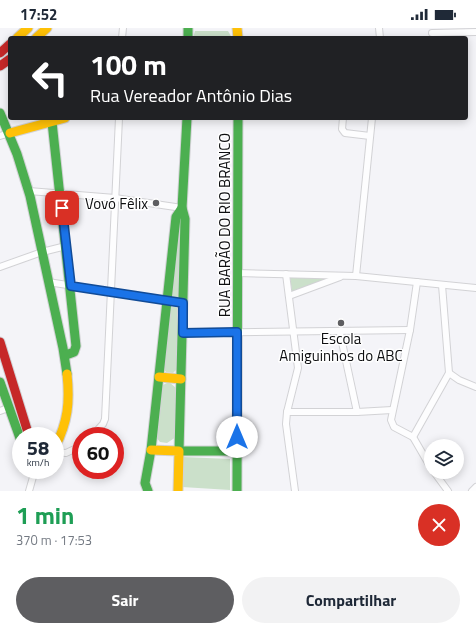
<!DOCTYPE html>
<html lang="pt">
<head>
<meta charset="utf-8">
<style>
	body { margin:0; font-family:"Titillium Web",sans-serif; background:#f2f2f3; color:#1f2937; height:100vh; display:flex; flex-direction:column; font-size:15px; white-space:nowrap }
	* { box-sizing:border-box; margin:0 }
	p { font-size:13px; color:#747a83 }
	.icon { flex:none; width:22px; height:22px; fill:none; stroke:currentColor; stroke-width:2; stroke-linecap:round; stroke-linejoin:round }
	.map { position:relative; height:463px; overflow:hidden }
	.side { display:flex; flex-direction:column; background:#fff; flex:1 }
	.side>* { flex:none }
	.guide { position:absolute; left:8px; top:8px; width:460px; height:84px; border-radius:4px; box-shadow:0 2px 10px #0003; background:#202124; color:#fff; overflow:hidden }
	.fabs { position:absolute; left:424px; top:411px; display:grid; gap:8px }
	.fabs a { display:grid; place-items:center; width:40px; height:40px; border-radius:50%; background:#fff; box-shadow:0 2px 10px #0003; font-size:20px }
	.speed { position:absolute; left:12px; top:399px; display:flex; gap:8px; font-size:20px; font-weight:700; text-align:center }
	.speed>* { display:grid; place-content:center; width:52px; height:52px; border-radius:50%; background:#fff; box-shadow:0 2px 10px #0003; line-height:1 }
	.speed small { font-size:10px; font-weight:400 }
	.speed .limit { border:6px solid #d22; background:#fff; color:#111 }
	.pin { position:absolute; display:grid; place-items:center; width:34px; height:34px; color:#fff; margin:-17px; border-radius:8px; box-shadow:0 2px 6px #0006 }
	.me { position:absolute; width:44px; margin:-22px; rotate:0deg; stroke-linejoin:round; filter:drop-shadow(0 0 3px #0008) }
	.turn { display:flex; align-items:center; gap:14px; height:84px; padding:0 16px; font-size:18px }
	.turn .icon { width:52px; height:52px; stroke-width:2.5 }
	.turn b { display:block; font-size:28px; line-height:34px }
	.round { display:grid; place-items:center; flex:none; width:42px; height:42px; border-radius:21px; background:#f2f2f3 }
	.summary { display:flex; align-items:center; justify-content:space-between; height:68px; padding:0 16px }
	h1 { font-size:24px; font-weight:700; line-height:30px; color:#1e9e55 }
	.primary-button { display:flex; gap:8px; margin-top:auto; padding:8px 16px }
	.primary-button a { flex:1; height:46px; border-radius:24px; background:#5e5e61; color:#fff; font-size:16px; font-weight:700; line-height:46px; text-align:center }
	.primary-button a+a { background:#f2f2f3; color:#1f2937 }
	.status { display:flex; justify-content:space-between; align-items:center; height:28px; padding:0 20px; background:#fff; direction:ltr }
	.status svg { height:11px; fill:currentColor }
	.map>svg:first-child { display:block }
	.green { fill:#cbe0ca }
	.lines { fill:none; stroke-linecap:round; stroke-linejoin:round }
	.street-casing { stroke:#d2d2d5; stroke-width:8 }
	.fast-casing { stroke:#d2d2d5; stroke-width:11 }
	.slow-casing { stroke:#d2d2d5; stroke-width:11 }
	.jam-casing { stroke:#d2d2d5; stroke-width:11 }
	.street { stroke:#fdfdfe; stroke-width:6 }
	.fast { stroke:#4caf50; stroke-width:9 }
	.slow { stroke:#ffc107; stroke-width:9 }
	.jam { stroke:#c62828; stroke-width:9 }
	.route-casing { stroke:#114b97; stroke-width:10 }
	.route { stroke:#1a73e8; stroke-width:7 }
	.poi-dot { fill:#5e5e61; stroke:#fff; stroke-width:1.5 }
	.labels { text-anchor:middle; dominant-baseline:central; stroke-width:3; stroke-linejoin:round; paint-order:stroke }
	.poi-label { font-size:15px; fill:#0d0e10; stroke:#fff; text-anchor:end }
	.street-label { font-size:15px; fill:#0d0e10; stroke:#fff }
</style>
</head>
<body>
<div class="status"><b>17:52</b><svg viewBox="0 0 49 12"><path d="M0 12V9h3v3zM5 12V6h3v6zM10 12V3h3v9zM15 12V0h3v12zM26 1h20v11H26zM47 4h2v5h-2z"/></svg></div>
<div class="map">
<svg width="476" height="463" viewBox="0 0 476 463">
	<rect width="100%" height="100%" fill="#f4f4f8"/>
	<g class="green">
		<polygon points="195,3 228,3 232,10 193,10"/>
		<polygon points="182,183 179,269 175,270 171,267"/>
		<polygon points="290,249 332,250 292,264"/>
		<polygon points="174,278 179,281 178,340 173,345 166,344 163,340 171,279"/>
		<polygon points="169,354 176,360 176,409 167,415 160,414 156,409 161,358"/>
		<polygon points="183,429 230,431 230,462 182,459"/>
	</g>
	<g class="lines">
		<g class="street-casing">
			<g id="street">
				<polyline points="379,0 380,10"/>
				<polyline points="432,5 476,4"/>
				<polyline points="122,10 123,0"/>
				<polyline points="343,90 342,101 345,105 370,108"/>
				<polyline points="0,108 10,105"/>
				<polyline points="29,163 115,170 182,180"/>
				<polyline points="0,239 42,224 66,218"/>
				<polyline points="237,245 356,248 476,260"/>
				<polyline points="286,246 298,340 287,384 286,396 295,463"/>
				<polyline points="356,248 372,90"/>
				<polyline points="48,254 183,275"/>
				<polyline points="417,254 410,302 391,392 394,399 413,409 431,440"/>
				<polyline points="289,268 340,249"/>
				<polyline points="183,305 410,302"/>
				<polyline points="340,305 357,384"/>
				<polyline points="449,345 459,352 476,359"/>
				<polyline points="0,383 8,380"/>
				<polyline points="287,384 357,384 392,382"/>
				<polyline points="92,408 103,396 105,391 119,90"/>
				<polyline points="413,409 449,345 442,257"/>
				<polyline points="55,424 66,425 81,418"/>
				<polyline points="434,444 448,463"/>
				<polyline points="29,463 35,442"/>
				<polyline points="472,463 476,459"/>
			</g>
		</g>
		<g class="fast-casing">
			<g id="fast">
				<polyline points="188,0 188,10"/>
				<polyline points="0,85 17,126 30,168 63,320 67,346"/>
				<polyline points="187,90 182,180 185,191 179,423 237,423"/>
				<polyline points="52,94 76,318 74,324 66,327"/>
				<polyline points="0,354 21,413"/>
				<polyline points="148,463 145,455 151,422 176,189 182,180"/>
				<polyline points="237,463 238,90"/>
			</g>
		</g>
		<g class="slow-casing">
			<g id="slow">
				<polyline points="237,0 238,10"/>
				<polyline points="17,10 28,0"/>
				<polyline points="36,10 47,0"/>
				<polyline points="10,105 65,90"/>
				<polyline points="159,349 181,351"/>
				<path d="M55 419C68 394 70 374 67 346"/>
				<polyline points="151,422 179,423 178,463"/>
			</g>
		</g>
		<g class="jam-casing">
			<g id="jam">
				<polyline points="0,25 10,16"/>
				<polyline points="0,38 10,31"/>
				<polyline points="0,314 29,408"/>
			</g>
		</g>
		<use href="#street" class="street"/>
		<use href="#fast" class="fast"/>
		<use href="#slow" class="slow"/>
		<use href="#jam" class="jam"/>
	</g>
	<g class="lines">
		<g class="route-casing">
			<polyline id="route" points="62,180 71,258 183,275 183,305 237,304 237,409"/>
		</g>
		<use href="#route" class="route"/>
	</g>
	<g class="poi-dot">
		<circle cx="156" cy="175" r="4"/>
		<circle cx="341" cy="295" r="4"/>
	</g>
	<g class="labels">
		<g class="poi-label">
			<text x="148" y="175">Vovó Fêlix</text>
			<text x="341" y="310" text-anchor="middle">Escola<tspan x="341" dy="17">Amiguinhos do ABC</tspan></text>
		</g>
		<g class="street-label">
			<text transform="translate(224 197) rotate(-90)">RUA BARÃO DO RIO BRANCO</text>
		</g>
	</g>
</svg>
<div class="fabs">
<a><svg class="icon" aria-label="layers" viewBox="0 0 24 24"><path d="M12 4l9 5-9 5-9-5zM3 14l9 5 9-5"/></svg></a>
</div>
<div class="speed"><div>58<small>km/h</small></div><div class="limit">60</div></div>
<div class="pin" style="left:62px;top:180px;background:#d93025"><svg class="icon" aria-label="arrive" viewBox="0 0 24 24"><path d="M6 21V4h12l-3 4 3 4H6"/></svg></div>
<svg class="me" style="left:237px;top:409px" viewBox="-20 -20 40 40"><circle r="19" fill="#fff"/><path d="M0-13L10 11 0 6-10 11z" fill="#1a73e8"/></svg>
<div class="guide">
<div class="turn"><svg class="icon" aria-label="left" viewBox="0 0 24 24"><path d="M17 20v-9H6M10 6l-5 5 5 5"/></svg><div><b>100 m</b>Rua Vereador Antônio Dias</div></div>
</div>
</div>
<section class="side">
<div class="summary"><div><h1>1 min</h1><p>370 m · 17:53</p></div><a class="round" style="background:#d93025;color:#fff"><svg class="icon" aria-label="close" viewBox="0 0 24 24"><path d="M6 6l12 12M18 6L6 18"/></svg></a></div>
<div class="primary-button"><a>Sair</a><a>Compartilhar</a></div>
</section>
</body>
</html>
